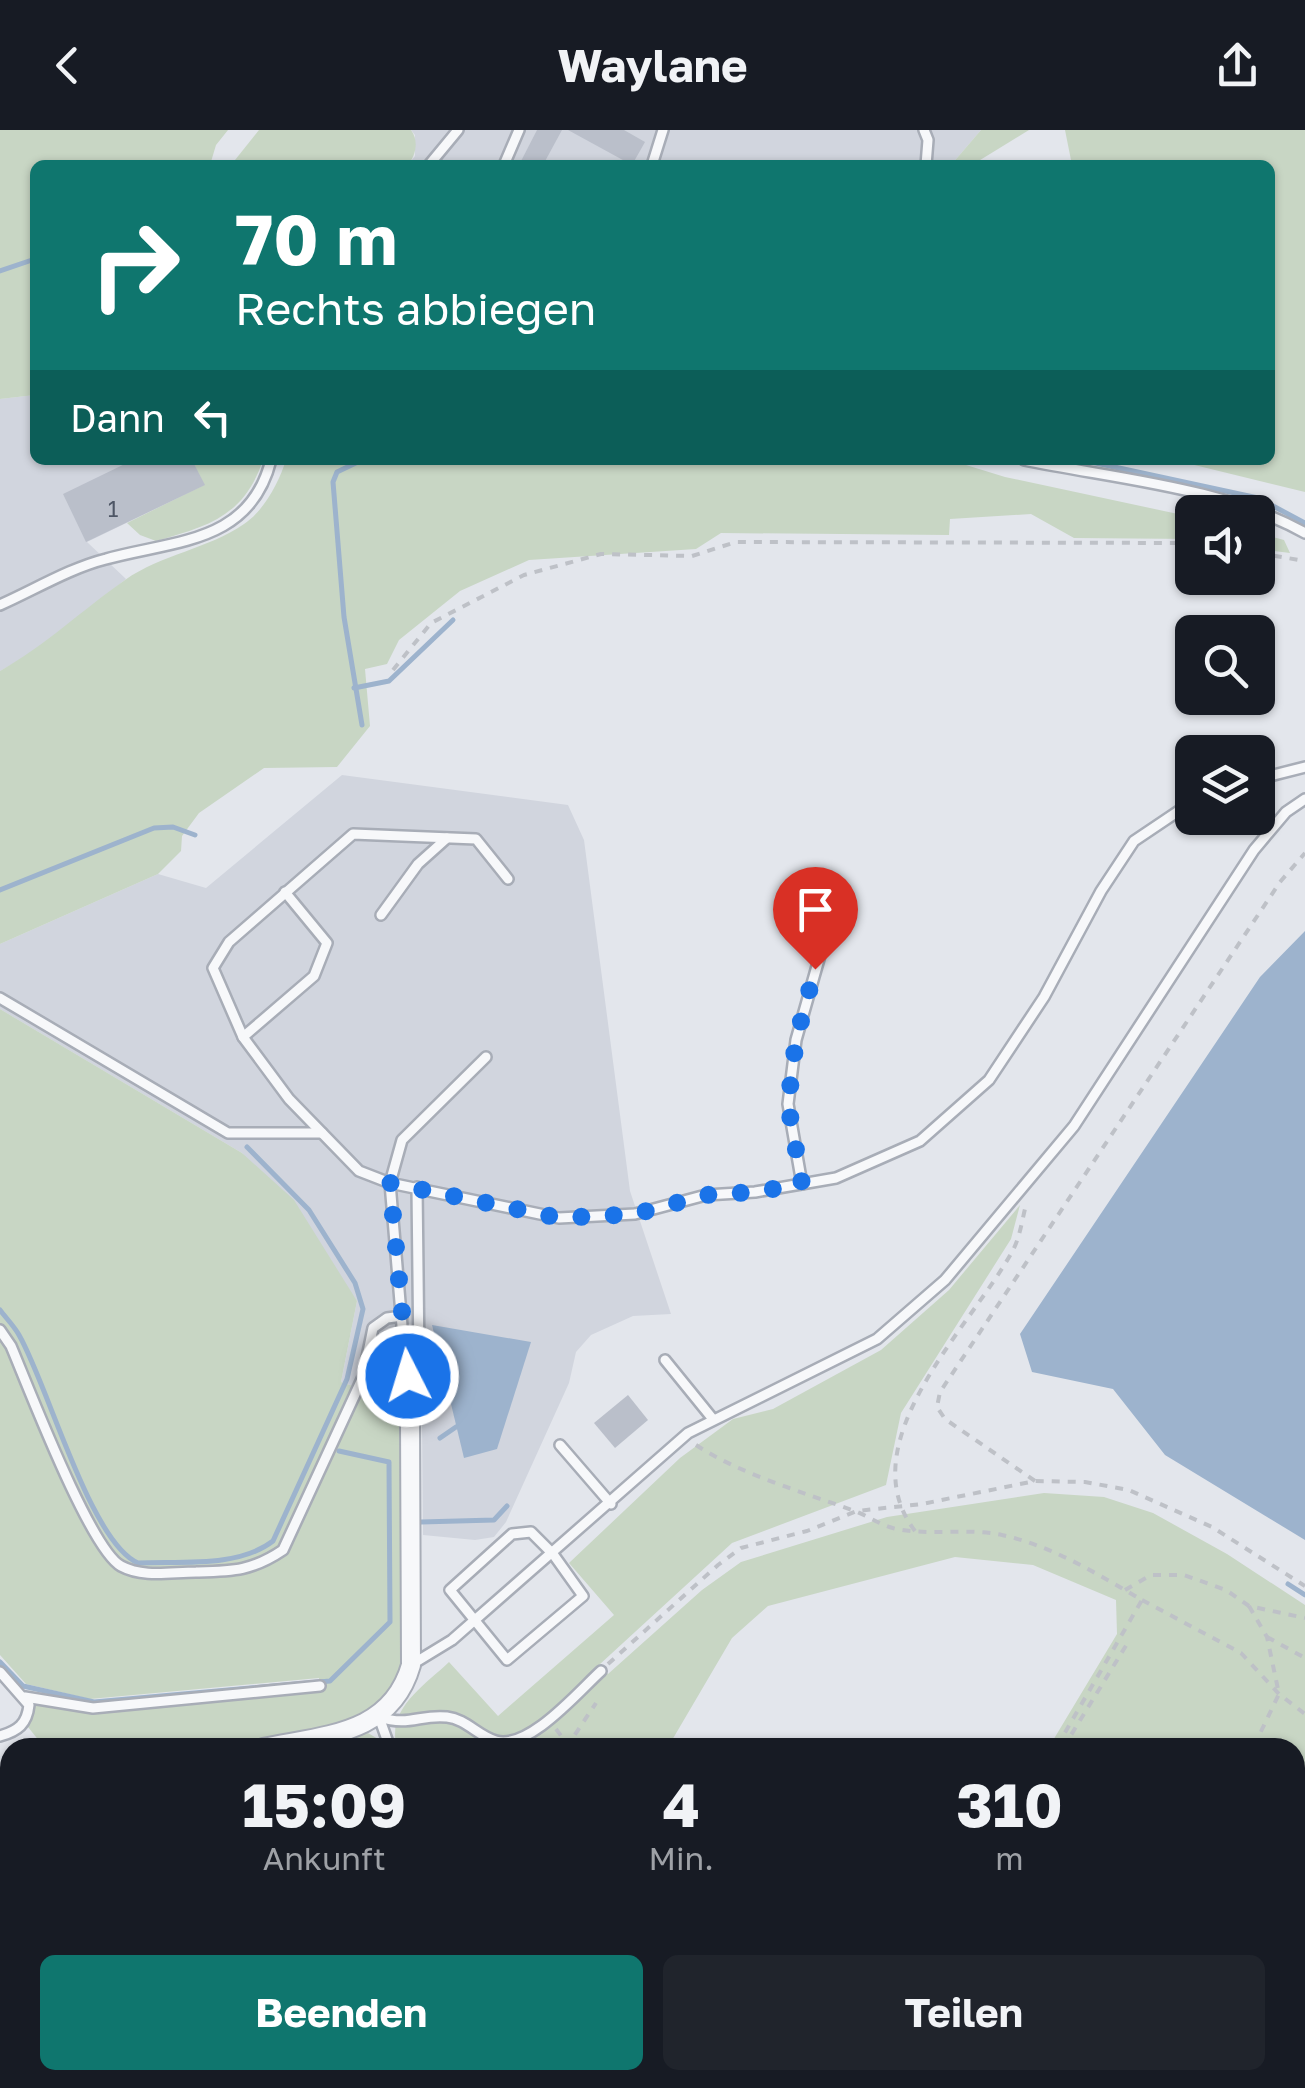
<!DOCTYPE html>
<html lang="de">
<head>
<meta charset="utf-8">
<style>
	body { margin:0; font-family:"Golos Text",sans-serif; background:#20242c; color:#f1f3f6; height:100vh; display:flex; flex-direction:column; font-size:38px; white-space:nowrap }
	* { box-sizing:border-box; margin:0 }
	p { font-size:32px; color:#9ea1a6 }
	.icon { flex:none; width:55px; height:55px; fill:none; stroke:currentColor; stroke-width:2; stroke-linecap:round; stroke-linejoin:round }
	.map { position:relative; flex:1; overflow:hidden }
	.drawer { position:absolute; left:0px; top:1608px; width:1305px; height:352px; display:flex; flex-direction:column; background:#171b24; border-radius:30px 30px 0 0; box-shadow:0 2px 8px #0004 }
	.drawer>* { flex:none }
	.top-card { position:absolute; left:30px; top:30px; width:1245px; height:305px; border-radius:15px; box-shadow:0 2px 8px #0004; background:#0f766e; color:#fff; overflow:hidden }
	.fabs { position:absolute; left:1175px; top:365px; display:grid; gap:20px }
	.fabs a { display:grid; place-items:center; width:100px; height:100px; border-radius:15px; background:#171b24; box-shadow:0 2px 8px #0004; font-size:50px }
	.pin { position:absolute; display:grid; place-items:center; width:85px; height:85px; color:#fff; margin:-102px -42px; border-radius:50% 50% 50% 0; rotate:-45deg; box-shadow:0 0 10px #0007 }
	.pin .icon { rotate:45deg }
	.me { position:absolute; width:110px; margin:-55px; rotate:355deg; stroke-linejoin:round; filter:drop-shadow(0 0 8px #0008) }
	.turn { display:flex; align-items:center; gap:35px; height:210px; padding:0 40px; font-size:45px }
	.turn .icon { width:130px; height:130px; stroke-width:2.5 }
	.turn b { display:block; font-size:70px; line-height:85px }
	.then { display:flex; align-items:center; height:95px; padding:0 40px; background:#0003; gap:20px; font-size:38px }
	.eta { display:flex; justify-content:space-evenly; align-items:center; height:170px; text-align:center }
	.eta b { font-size:60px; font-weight:700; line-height:70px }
	.button { display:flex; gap:20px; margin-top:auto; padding:20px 40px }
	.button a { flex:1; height:115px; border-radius:15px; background:#0f766e; color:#fff; font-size:40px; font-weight:700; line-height:115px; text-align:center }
	.button a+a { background:#20242c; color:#f1f3f6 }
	header { display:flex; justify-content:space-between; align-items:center; height:130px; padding:0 40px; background:#171b24; font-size:45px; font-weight:700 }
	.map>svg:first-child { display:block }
	.built { fill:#d1d5de }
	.green { fill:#c8d6c4 }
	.water { fill:#9db3cd }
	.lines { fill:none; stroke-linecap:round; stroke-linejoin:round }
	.stream { stroke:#9db3cd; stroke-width:5 }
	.building { fill:#babfca }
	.service-casing { stroke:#a8adb7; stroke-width:14 }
	.minor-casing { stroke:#a8adb7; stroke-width:22 }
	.path { stroke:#bec1c7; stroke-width:4; stroke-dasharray:8 8; stroke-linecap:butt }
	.service { stroke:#f7f8fa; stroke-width:9 }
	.minor { stroke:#f7f8fa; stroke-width:18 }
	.route { stroke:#1a73e8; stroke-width:18; stroke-dasharray:0 32.4 }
	.labels { text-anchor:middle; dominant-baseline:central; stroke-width:8; stroke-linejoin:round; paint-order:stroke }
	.number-label { font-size:22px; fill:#4e5666 }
</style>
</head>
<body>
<header><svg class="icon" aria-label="back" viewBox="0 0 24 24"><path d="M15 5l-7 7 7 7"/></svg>Waylane<svg class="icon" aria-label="share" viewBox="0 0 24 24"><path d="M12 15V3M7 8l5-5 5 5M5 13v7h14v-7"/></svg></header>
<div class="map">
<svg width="1305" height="1958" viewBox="0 0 1305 1958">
	<rect width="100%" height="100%" fill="#e3e6ec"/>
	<g class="built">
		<polygon points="411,0 981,0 951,35 408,35 415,26 415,5"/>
		<polygon points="35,265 35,330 192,330 205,355 87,412 126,449 36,521 0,541 0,269"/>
		<polygon points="342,645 568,675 584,710 630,1061 671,1184 633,1186 591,1205 576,1222 569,1253 506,1392 494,1407 475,1410 423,1405 422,1290 393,1292 392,1269 341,1252 357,1171 242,1023 0,879 0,814 158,744 206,758"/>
	</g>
	<g class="green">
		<polygon points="0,0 228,0 216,15 210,35 35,35 35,265 0,269"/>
		<path d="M259 0H411C419 11 416 25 408 35H231Z"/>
		<polygon points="981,0 1029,0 972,35 951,35"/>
		<polygon points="1065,0 1305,0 1305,362 1174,330 1270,330 1270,35 1072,35"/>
		<path d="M192 330H263C244 386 209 396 156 411L140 405 127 393 204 355Z"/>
		<path d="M286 330 953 331 1005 347 1192 387V409L1074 408 1031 384 950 389 949 405 721 403 696 419 529 430 460 461 399 510 387 534 365 539 370 596 337 637 264 638 199 683 182 706 181 721 158 744 0 814V541C46 515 82 480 125 450 162 424 208 419 244 394 264 381 279 352 286 330Z"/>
		<polygon points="1258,403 1284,410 1290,423 1258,419"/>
		<path d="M0 879 242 1023 294 1070 357 1171 341 1252 392 1269 393 1292 401 1291 402 1533C397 1554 385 1569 368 1582 280 1622 141 1617 44 1617L28 1597 37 1571 94 1583 320 1560 319 1548 90 1569 26 1554 0 1525Z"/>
		<path d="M1020 1075 1011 1109 901 1283 886 1355 732 1413 599 1535 608 1544 702 1460 741 1432 887 1387 1044 1363 1104 1367 1153 1383 1227 1424 1305 1475V1958H1185L1188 1950H1295V1618L1049 1617 1117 1504 1116 1470 1033 1435 955 1427 768 1476 732 1508 668 1617H397C386 1579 424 1556 449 1532L498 1586 614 1485 569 1433 680 1328 733 1289 773 1279 881 1220 949 1160Z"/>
		<polygon points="368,1603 378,1609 382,1617 310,1618"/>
		<polygon points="2,1709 10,1715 10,1866 0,1865"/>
		<polygon points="867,1950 1105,1950 1102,1958 863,1958"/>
	</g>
	<g class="water">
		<polygon points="1305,801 1305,1410 1165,1325 1113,1259 1032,1242 1020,1204 1260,847"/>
		<polygon points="432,1195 531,1212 497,1319 464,1328"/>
	</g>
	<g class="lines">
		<g class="stream">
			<polyline points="0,141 35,129"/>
			<polyline points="362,330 337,342 333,352 344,487 362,595"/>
			<polyline points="1082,330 1258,368 1305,393"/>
			<polyline points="354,558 389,551 453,490"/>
			<polyline points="0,760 154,698 173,697 195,705"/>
			<path d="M0 1180C6 1188 14 1196 19 1205 48 1255 90 1412 138 1433 180 1431 238 1438 273 1411L347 1249 363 1179 355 1153 309 1080 247 1017"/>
			<polyline points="440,1308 456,1297"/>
			<polyline points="421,1392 494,1390 507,1376"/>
			<polyline points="1288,1454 1305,1465"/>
			<polyline points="0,1532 23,1556 94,1572 330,1551 390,1492 389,1332 339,1321"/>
		</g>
	</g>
	<g class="building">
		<polygon points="537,0 562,0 543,35 519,35"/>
		<polygon points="568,0 624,0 645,12 632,35"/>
		<polygon points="133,330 192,330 205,355 86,412 63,364"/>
		<polygon points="628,1265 648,1290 615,1318 594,1293"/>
	</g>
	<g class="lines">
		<g class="service-casing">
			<g id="service">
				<polyline points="924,0 928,10 926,35"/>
				<polyline points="429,35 458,0"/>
				<polyline points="504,35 519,0"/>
				<polyline points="652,35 663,0"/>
				<path d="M1024 330C1116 349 1223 357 1305 403"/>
				<path d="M0 475C34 460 70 438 106 429 174 410 250 414 271 330"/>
				<polyline points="1258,649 1305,637"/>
				<polyline points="381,785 418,734 447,708"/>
				<polyline points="0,868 228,1003 322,1003"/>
				<polyline points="243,907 314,846 327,813 285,762"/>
				<polyline points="486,927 402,1010 390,1053 559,1088 635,1084 706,1065 755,1062 836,1048 920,1011 989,950 1044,867 1101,761 1134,711 1192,672"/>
				<polyline points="802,1054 788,974 796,910 827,801"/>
				<path d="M0 1200 11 1216C28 1256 90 1419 121 1436 143 1448 171 1442 196 1442 233 1441 252 1441 283 1420L363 1247 373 1198 387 1188 402 1186"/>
				<polyline points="665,1230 712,1288"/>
				<polyline points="412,1264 419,1230 417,1057"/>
				<polyline points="410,1291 390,1053 359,1041 289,969 243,907 213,838 229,812 353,704 476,709 508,749"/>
				<polyline points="560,1315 611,1374"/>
				<polygon points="531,1402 553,1424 583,1466 507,1530 450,1460 512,1404"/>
				<polyline points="411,1535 452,1510 688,1303 877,1209 945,1150 1074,996 1254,720 1286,682 1305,669"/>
				<path d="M0 1542 29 1575C27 1594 18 1601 0 1606"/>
				<polyline points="25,1567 93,1578 320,1556"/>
				<path d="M379 1587C410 1597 420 1584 447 1587 466 1589 478 1606 496 1611 529 1620 578 1562 601 1541"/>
				<polyline points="379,1587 390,1618"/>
				<polyline points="851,1958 855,1950"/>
			</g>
		</g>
		<g class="minor-casing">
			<g id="minor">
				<path d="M263 1618C325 1605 391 1605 411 1535L410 1291"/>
				<polyline points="0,1700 10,1692"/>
			</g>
		</g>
		<g class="path">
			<polyline points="1258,423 1305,431"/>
			<polyline points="393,540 431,493 524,445 601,424 692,426 736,412 1192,413"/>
			<path d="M696 1315C740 1344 802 1362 852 1380 869 1386 884 1398 902 1400 935 1405 968 1398 1002 1405 1053 1416 1097 1444 1142 1470L1056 1618"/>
			<polyline points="1035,1351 945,1289 937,1277 940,1262 1280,752 1305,723"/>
			<path d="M915 1401C847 1312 973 1195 1013 1120 1020 1107 1022 1090 1026 1075"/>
			<polyline points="1125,1460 1151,1445 1184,1445 1226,1460 1249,1476 1305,1488"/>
			<polyline points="1142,1470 1241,1523 1279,1564 1305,1584"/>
			<polyline points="1249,1476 1267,1507 1279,1564 1253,1618"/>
			<polyline points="1267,1507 1305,1528"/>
			<polyline points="608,1534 718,1435 741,1418 807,1401 857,1381 922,1374 1035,1351 1085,1352 1129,1360 1212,1397 1305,1456"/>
			<polyline points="556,1599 568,1615"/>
			<polyline points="566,1618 596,1573"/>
			<polyline points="1063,1618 1127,1514"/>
			<polyline points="1094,1958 1097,1950"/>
		</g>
		<use href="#service" class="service"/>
		<use href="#minor" class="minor"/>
	</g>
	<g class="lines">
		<polyline class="route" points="408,1246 390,1053 560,1088 635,1084 706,1065 755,1062 802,1054 788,974 796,910 815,839"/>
	</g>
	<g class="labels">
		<g class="number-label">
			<text x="113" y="378">1</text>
		</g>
	</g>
</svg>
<div class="fabs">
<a><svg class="icon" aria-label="sound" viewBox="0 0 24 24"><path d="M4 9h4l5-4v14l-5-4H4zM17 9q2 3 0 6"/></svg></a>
<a><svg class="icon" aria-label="search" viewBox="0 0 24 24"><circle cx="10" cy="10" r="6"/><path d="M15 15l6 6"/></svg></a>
<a><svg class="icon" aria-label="layers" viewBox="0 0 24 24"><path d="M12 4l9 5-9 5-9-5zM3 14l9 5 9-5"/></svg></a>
</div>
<div class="pin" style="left:815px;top:839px;background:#d93025"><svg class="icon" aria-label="arrive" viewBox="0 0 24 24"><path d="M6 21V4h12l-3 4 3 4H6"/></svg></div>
<svg class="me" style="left:408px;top:1246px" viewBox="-20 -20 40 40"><circle r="17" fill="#1a73e8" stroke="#fff" stroke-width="3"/><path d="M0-11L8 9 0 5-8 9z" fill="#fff"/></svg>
<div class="top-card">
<div class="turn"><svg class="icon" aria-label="right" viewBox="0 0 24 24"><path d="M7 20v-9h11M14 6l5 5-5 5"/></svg><div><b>70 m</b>Rechts abbiegen</div></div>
<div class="then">Dann<svg class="icon" aria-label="left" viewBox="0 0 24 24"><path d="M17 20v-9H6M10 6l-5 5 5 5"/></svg></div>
</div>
<section class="drawer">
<div class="eta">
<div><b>15:09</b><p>Ankunft</p></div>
<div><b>4</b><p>Min.</p></div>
<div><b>310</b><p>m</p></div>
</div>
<div class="button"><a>Beenden</a><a>Teilen</a></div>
</section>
</div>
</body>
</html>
